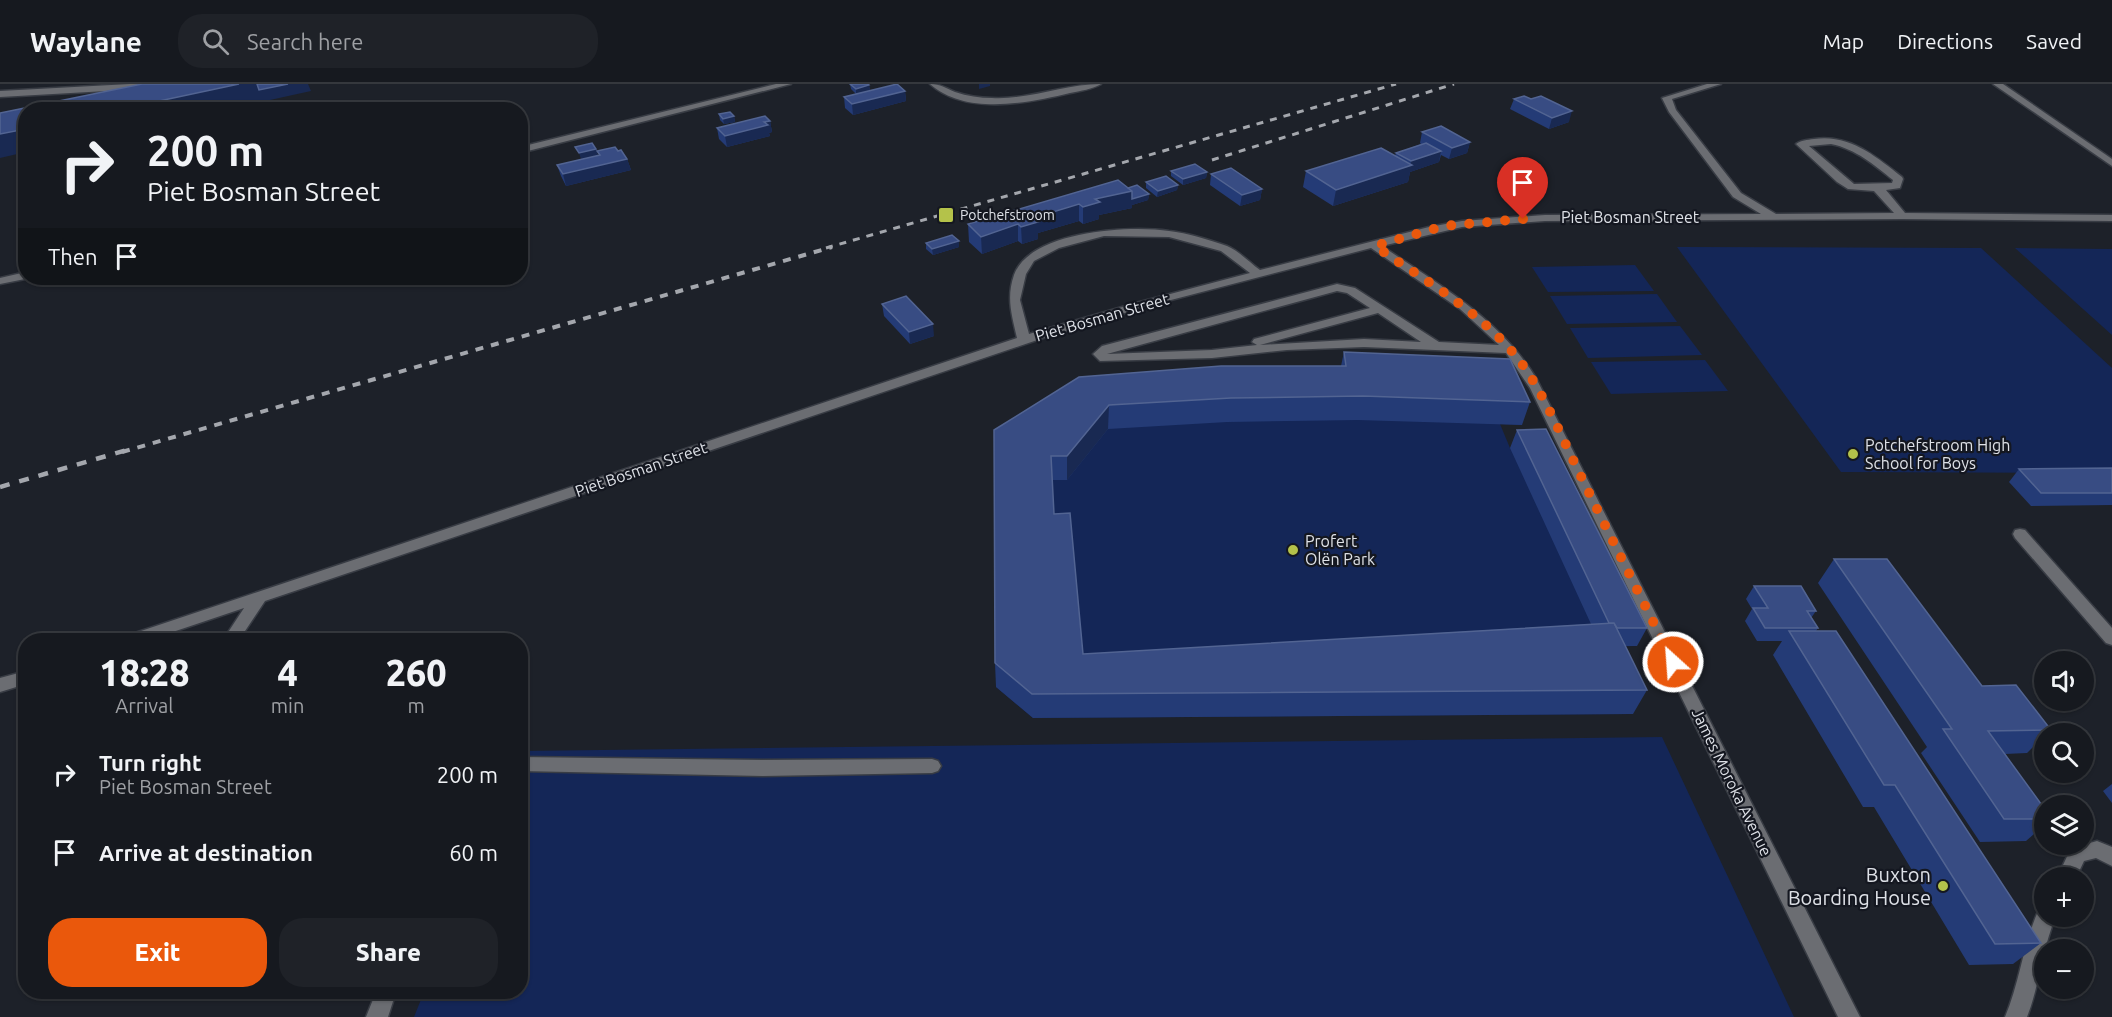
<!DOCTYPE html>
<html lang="en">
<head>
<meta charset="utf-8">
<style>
	body { margin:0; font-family:Ubuntu,sans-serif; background:#1f2228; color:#f1f3f6; height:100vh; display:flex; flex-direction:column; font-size:22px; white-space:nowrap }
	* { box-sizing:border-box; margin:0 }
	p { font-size:20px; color:#9ea0a4 }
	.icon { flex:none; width:33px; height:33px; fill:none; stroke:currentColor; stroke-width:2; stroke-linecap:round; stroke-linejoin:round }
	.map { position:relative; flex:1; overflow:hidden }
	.sheet { position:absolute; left:18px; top:549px; width:510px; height:366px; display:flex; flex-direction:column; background:#16191f; border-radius:24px; box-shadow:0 2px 4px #0004,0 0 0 2px #35383d }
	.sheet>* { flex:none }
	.guide { position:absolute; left:18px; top:18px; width:510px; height:183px; border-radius:24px; box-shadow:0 2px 4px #0004,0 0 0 2px #35383d; background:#16191f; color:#f1f3f6; overflow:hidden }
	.buttons { position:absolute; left:2034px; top:567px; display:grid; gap:12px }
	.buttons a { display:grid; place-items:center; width:60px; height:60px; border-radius:50%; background:#16191f; box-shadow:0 2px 4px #0004,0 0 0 2px #35383d; font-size:30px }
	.pin { position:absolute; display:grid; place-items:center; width:51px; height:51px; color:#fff; margin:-62px -26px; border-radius:50% 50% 50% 0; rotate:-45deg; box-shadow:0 0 6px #0007 }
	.pin .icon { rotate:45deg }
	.me { position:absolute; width:66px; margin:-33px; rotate:334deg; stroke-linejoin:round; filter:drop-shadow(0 0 4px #0008) }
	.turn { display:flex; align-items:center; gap:21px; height:126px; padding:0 30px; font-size:27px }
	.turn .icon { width:78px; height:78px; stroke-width:2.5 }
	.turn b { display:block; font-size:42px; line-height:51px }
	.then { display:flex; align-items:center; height:57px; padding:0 30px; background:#0003; gap:12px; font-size:22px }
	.eta { display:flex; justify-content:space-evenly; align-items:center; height:102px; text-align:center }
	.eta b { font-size:36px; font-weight:800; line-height:42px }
	.action { display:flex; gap:12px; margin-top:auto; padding:12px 30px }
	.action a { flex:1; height:69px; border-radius:24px; background:#ea580c; color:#fff; font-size:24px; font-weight:800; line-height:69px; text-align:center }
	.action a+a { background:#1f2228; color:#f1f3f6 }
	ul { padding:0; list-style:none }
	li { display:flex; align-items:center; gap:18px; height:78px; padding:0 30px }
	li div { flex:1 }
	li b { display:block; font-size:22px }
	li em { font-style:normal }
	header { display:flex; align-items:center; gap:36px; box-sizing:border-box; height:84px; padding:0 30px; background:#16191f; border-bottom:2px solid #35383d }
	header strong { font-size:28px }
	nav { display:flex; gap:33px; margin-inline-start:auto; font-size:21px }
	.search { width:420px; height:54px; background:#1f2228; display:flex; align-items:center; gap:15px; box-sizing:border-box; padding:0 21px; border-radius:24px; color:#9ea0a4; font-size:22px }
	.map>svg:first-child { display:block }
	.green { fill:#142657 }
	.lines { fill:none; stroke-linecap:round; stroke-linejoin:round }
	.minor-casing { stroke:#383c44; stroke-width:3 }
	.minor { fill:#6b6d72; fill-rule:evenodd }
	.rail-far2 { stroke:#a4a7ad; stroke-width:3; stroke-dasharray:7 7; stroke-linecap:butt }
	.rail-far1 { stroke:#a4a7ad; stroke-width:4; stroke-dasharray:8 8; stroke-linecap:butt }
	.rail { stroke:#a4a7ad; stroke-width:4.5; stroke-dasharray:10 10; stroke-linecap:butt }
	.wall { fill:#243b76 }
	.shaded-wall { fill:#192952 }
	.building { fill:#384c83; stroke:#526492; stroke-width:1.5 }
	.route { stroke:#ea580c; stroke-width:10; stroke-dasharray:0 18 }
	.poi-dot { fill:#b4c24a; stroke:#141720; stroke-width:2 }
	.labels { text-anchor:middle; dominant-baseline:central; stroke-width:4.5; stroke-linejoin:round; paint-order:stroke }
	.far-poi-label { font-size:14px; fill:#dee1e7; stroke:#141720; text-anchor:start }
	.street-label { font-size:16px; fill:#dee1e7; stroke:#141720 }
	.poi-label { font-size:16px; fill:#dee1e7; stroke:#141720; text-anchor:start }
	.near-poi-label { font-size:20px; fill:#dee1e7; stroke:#141720; text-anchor:end }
</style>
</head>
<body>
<header>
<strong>Waylane</strong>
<div class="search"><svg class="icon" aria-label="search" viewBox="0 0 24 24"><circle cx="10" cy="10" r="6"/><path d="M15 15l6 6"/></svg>Search here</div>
<nav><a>Map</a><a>Directions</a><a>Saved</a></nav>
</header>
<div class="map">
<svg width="2112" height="933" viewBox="0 0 2112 933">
	<rect width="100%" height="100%" fill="#1d2129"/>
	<g class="green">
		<polygon points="1677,163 1981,164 2112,284 2112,389 1841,388"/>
		<polygon points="2015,164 2112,165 2112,251"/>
		<polygon points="1635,181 1654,207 1548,208 1532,183"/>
		<polygon points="1657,210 1677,238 1567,240 1550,212"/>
		<polygon points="1680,242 1702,271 1588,274 1570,244"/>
		<polygon points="1705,276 1728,307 1611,310 1591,278"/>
		<polygon points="1502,298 1522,341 1500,340 1510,364 1539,364 1637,562 1602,563 1633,630 1033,634 996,603 995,370 1079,317"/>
		<polygon points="1662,653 1794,933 414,933 424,908 520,908 521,667"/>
	</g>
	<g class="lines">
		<g class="minor-casing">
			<g id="minor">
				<polygon points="130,0 181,0 177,3 0,13 0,7"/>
				<polygon points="776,0 791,0 520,69 520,63"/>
				<path d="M930 0C941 0 945 4 955 8 967 12 980 14 992 14 1029 16 1065 0 1101 0 1093 5 1080 7 1070 9 1028 19 966 32 930 0Z"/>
				<path d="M1707 0H1721L1672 15 1676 26 1741 109 1776 130 1894 129 1874 107 1848 105 1837 98 1796 60C1801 56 1807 56 1814 55 1850 50 1875 72 1902 93L1903 95 1900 104 1886 106 1905 129 2112 131V137L1902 135 1545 137 1462 143 1382 162C1439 201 1499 234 1536 294L1860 933H1838L1530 304 1506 269 1364 263 1287 266 1212 274 1100 277 1093 270 1102 262 1337 200 1355 204 1439 258 1499 261 1460 225 1371 164 1144 223 1046 253 265 517 239 556H223L244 524 149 556H124L126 552 1017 254C1012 232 1006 214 1014 191 1030 147 1129 141 1169 147 1187 149 1210 156 1227 162 1239 167 1250 179 1260 186L1429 143 1462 137 1545 131 1761 130 1733 113 1669 28 1662 14ZM1831 60C1856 65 1874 81 1893 96L1892 99 1854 100 1809 62ZM1104 152 1169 153 1221 167 1250 189 1136 219 1029 250 1020 216 1026 190 1034 177 1059 164ZM1337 207 1347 209 1370 224 1254 255 1252 258 1257 261 1212 266 1107 270ZM1378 229 1421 258 1364 255 1260 261Z"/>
				<polygon points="1993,0 2003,0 2112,75 2112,82"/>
				<polygon points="26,188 26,194 30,194 0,200 0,194"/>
				<polygon points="2020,445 2025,446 2112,544 2112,561 2106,559 2015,454 2013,450 2015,446"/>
				<polygon points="26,587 26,600 0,608 0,594"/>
				<polygon points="520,673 763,676 932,675 938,677 941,682 938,687 932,689 763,692 520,687"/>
				<polygon points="2097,757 2112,763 2112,782 2096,774 2084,777 2076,794 2057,794 2071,764"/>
				<path d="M2044 823V832H2056C2042 865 2040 900 2027 933H2005C2020 898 2023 860 2039 825Z"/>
				<polygon points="376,908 396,908 388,933 366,933"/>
			</g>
		</g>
		<use href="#minor" class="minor"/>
		<g class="rail-far2">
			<polyline points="1212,76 1454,0"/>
			<polyline points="826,164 1396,0"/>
		</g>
		<polyline class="rail-far1" points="122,368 832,163"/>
		<polyline class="rail" points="0,403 127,366"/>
	</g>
	<g class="wall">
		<polygon points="850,0 869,1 870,7 856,10 851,5"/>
		<polygon points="905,7 906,17 853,31 845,24 844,13"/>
		<polygon points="1514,15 1531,15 1569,38 1549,45 1510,25"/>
		<polygon points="719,30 734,32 735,38 724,40 720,36"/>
		<polygon points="770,37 772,48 769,49 770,52 727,63 719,55 717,44"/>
		<polygon points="1422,48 1470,58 1467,69 1449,75 1441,71 1439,78 1410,88 1408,98 1333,122 1303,103 1306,87 1395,72 1396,69 1421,60 1420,59"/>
		<polygon points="597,67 618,67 627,75 631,86 566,102 561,92 557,81 599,71"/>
		<polygon points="1171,87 1207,88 1206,94 1183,101 1171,92"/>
		<polygon points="1211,90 1262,105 1260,116 1240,122 1210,101"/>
		<polygon points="1146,98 1178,101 1177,106 1157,113 1146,104"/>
		<polygon points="1128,104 1149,110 1148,116 1132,121 1132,124 1099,131 1099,135 1083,140 1079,137 1038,149 1038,155 1022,160 1018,157 982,170 969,158 968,140"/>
		<polygon points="959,157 959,163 933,171 926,165 926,159"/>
		<polygon points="882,220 934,252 910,260 884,232"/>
		<polygon points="1344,268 1530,318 1522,341 1358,336 1227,338 1108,345 1067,396 1052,396 1054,430 1083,570 1591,540 1510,364 1517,346 1647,544 1637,562 1625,562 1647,606 1633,630 1033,634 996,603 995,579 994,346 1079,293 1341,282"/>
		<polygon points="2112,384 2112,421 2031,422 2009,398 2019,385"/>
		<polygon points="1834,475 1982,602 2051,646 2047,650 2044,650 2044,652 2027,669 2005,670 2044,724 2044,741 2026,757 1980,758 1921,669 1927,663 1818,499"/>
		<polygon points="1754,502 1816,527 1811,534 1818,544 1816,547 2041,859 2013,880 1969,881 1874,723 1863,723 1773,571 1782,557 1757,557 1745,537 1752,525 1746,515"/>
		<polygon points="2112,700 2112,719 2103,707"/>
	</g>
	<g class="shaded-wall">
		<polygon points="239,0 308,0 311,7 224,26 117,26"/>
		<polygon points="979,0 990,0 990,2 979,5"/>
		<polygon points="869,1 870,7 856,10 856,5"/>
		<polygon points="905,7 906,17 853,31 852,20"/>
		<polygon points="1572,27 1569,38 1549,45 1552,34"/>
		<polygon points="734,32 735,38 724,40 723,35"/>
		<polygon points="770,37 772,48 769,49 770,52 727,63 725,52"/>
		<polygon points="26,45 26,68 0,74 0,50"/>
		<polygon points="1470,58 1467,69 1449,75 1452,64"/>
		<polygon points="596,65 598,71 581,75 579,69"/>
		<polygon points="1441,67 1439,78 1410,88 1408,98 1333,122 1336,106 1410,82 1411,77"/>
		<polygon points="627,75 631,86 566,102 563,90"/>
		<polygon points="1207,88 1206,94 1183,101 1183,95"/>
		<polygon points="1178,101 1177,106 1157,113 1158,107"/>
		<polygon points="1262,105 1260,116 1240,122 1242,111"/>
		<polygon points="1132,107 1149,110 1148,116 1132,121 1132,124 1099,131 1099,135 1083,140 1083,123 1095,115"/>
		<polygon points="1079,120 1079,137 1038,149 1038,155 1022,160 1021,143 1033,134"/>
		<polygon points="1018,140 1018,157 982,170 981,153"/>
		<polygon points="959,157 959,163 933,171 932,165"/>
		<polygon points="933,240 934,252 910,260 909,248"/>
		<polygon points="1109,321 1108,345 1067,396 1067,372"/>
	</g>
	<g class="building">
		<polygon points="142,0 239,0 117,26 26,26 26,45 0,50 0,29"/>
		<polygon points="257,0 288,0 259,6"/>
		<polygon points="850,0 868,0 869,1 856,5"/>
		<polygon points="897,0 905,7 852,20 844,13"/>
		<polygon points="1524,12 1531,15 1541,12 1572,27 1552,34 1514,15"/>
		<polygon points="730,28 734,32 723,35 719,30"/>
		<polygon points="765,32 770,37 764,38 768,41 725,52 717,44"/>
		<polygon points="1441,42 1470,58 1452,64 1422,48"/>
		<polygon points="592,59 596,65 579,69 575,63"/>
		<polygon points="1426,59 1441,67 1411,77 1396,69"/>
		<polygon points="615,63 618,67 621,66 627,75 563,90 557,81 600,71 597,67"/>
		<polygon points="1381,64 1412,81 1336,106 1306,87"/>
		<polygon points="1195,80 1207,88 1183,95 1171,87"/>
		<polygon points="1231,84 1262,105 1242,111 1211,90"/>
		<polygon points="1166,92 1178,101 1158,107 1146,98"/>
		<polygon points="1118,96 1132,107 1095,115 1100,118 1083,123 1079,120 1033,134 1038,138 1021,143 1018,140 981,153 968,140"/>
		<polygon points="1137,101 1149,110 1132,115 1132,107 1128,104"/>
		<polygon points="952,151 959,157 932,165 926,159"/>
		<polygon points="906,212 933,240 909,248 882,220"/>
		<polygon points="1344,268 1510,275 1530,318 1363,312 1231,314 1109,321 1067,372 1051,372 1054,430 1070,429 1083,570 1614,539 1647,606 1032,610 995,579 994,346 1079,293 1221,282 1346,282"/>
		<polygon points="1546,345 1647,544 1617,544 1614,539 1609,539 1517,346"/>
		<polygon points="2112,384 2112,409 2041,409 2019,385"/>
		<polygon points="1834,475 1887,475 1982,602 2016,601 2051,646 1988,647 2044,724 2044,735 2004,735 1943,645 1952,645"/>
		<polygon points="1754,502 1801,502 1816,527 1807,527 1818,544 1765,544 1753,524 1768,524"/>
		<polygon points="1789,547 1836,547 2041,859 1995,860 1895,701 1884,701"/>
	</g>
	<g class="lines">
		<path class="route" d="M1523 135 1444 142 1375 162C1421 194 1471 222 1509 264 1537 294 1558 345 1576 382 1608 448 1641 513 1673 578"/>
	</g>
	<g class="poi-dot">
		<rect x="938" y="123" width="16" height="16" rx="3"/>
		<circle cx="1853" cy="370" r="6"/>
		<circle cx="1293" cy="466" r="6"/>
		<circle cx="1943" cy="802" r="6"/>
	</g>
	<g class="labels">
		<g class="far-poi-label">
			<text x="960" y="131">Potchefstroom</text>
		</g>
		<g class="street-label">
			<text x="1630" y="133">Piet Bosman Street</text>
			<text transform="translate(1102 233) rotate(-16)">Piet Bosman Street</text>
			<text transform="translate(641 385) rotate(-19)">Piet Bosman Street</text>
			<text transform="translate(1732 698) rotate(64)">James Moroka Avenue</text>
		</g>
		<g class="poi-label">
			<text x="1865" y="361">Potchefstroom High<tspan x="1865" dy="18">School for Boys</tspan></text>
			<text x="1305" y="457">Profert<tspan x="1305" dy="18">Olën Park</tspan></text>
		</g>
		<g class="near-poi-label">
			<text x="1931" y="790">Buxton<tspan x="1931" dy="23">Boarding House</tspan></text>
		</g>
	</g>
</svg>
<div class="buttons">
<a><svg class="icon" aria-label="sound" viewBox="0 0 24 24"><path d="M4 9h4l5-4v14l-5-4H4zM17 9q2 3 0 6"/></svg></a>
<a><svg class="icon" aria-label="search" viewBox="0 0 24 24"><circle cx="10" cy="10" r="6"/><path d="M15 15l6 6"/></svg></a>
<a><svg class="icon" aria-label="layers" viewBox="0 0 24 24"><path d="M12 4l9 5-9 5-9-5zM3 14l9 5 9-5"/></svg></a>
<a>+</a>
<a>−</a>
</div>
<div class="pin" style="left:1523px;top:135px;background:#d93025"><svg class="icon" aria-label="arrive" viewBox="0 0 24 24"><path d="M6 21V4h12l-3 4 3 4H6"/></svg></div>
<svg class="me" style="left:1673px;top:578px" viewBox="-20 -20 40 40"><circle r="17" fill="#ea580c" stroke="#fff" stroke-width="3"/><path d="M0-11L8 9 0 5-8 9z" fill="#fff"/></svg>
<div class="guide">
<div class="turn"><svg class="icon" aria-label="right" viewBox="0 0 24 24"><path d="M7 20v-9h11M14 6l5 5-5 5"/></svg><div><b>200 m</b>Piet Bosman Street</div></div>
<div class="then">Then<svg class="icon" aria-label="arrive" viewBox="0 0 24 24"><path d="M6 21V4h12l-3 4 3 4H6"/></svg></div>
</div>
<section class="sheet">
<div class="eta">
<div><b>18:28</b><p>Arrival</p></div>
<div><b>4</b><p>min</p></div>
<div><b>260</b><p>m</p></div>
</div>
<ul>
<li><svg class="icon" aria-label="right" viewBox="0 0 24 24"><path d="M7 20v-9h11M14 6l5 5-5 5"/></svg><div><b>Turn right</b><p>Piet Bosman Street</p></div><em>200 m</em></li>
<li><svg class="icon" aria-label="arrive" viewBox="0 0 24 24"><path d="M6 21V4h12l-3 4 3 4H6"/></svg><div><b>Arrive at destination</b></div><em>60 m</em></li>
</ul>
<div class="action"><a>Exit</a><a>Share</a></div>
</section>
</div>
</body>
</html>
